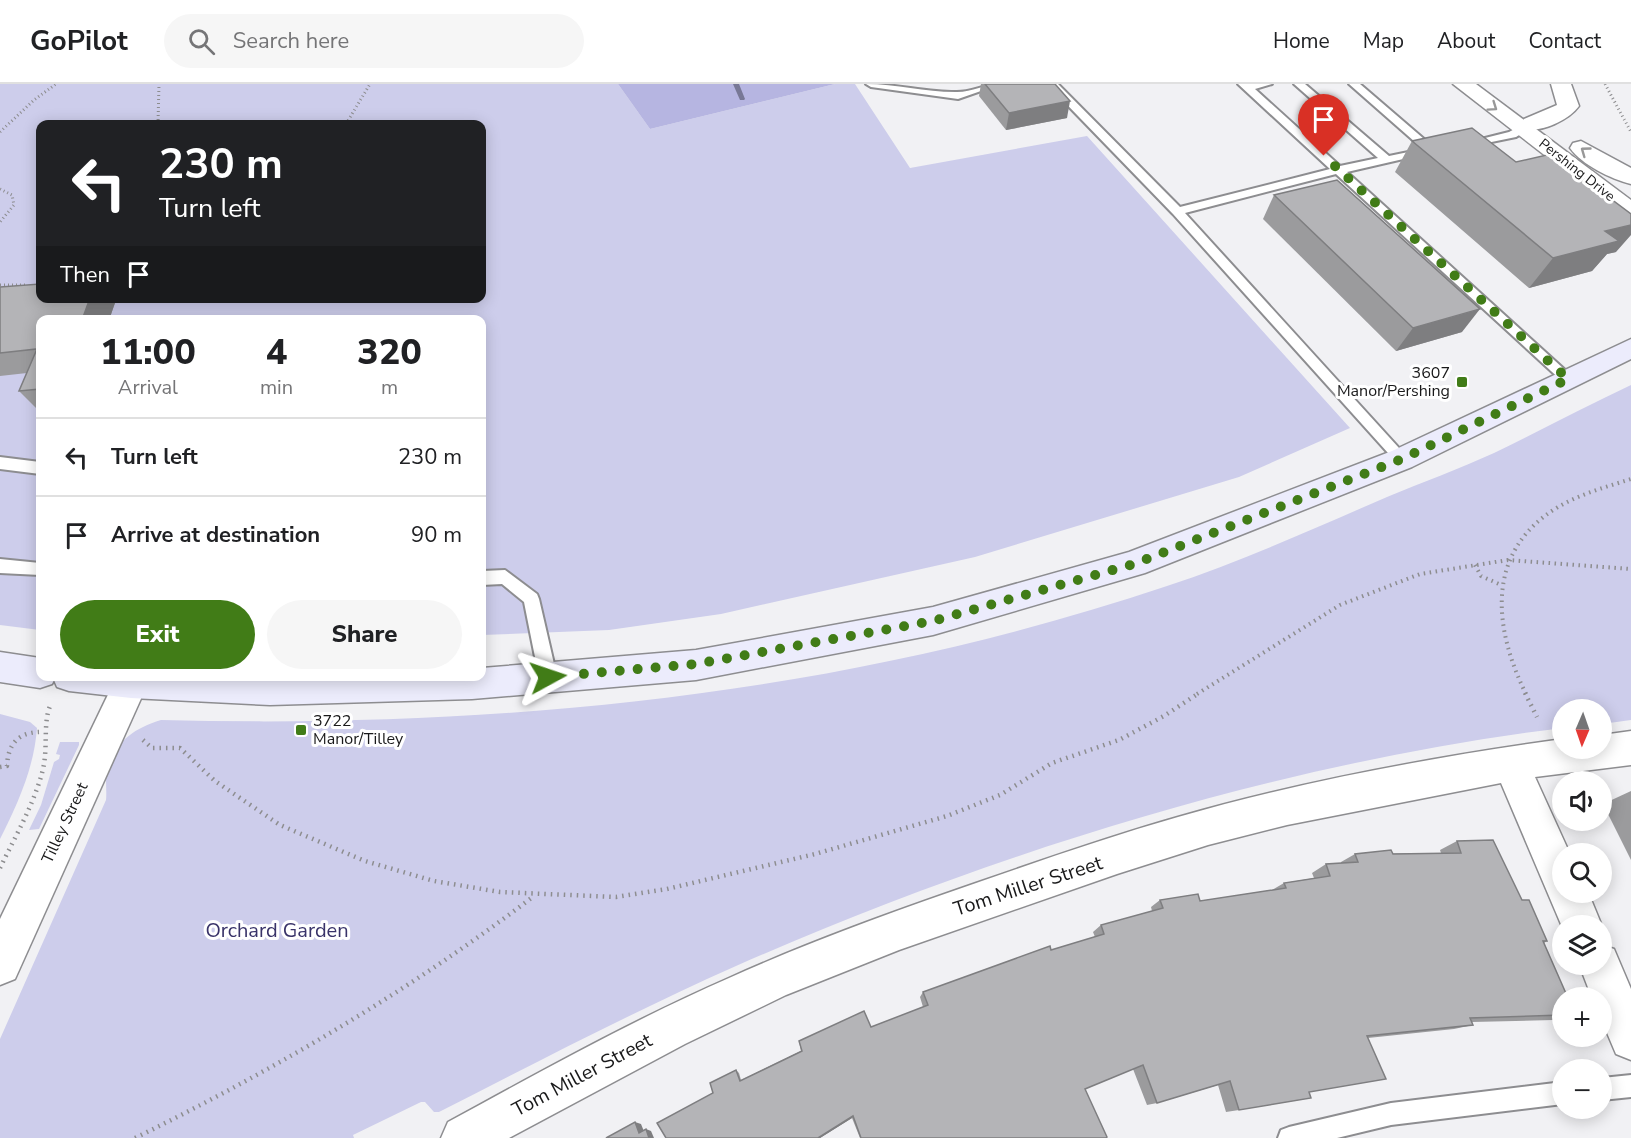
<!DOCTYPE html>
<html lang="en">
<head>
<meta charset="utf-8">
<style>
	body { margin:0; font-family:"Nunito Sans",sans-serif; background:#f6f6f6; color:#202124; height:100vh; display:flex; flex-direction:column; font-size:22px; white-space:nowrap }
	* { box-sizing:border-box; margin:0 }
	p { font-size:20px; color:#757577 }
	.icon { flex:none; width:33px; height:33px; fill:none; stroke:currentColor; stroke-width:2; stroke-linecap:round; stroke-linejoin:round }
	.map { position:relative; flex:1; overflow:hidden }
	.side { position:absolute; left:36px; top:231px; width:450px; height:366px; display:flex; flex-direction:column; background:#fff; border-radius:12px; box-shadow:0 3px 15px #0003 }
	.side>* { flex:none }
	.top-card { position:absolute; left:36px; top:36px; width:450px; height:183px; border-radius:12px; box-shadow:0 3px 15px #0003; background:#202124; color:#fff; overflow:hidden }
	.needle { width:39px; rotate:182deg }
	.fabs { position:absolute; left:1552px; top:615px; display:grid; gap:12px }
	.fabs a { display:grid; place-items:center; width:60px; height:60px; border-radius:50%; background:#fff; box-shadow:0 3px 15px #0003; font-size:30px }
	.pin { position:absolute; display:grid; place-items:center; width:51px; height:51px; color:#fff; margin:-62px -26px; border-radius:50% 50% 50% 0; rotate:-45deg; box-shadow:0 0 6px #0007 }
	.pin .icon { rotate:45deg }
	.me { position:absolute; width:66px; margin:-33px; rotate:85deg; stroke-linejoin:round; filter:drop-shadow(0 0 4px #0008) }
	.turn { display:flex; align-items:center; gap:21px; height:126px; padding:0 24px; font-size:27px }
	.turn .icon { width:78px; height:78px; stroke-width:2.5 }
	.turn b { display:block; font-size:42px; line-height:51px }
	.then { display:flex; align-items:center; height:57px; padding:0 24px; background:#0003; gap:12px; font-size:22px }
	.eta { display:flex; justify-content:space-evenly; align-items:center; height:102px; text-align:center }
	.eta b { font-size:36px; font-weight:800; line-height:42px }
	.primary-button { display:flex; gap:12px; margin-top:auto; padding:12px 24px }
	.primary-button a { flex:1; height:69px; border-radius:36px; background:#417c17; color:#fff; font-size:24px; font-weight:800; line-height:69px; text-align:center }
	.primary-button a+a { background:#f6f6f6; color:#202124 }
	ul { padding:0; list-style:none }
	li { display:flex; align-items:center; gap:18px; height:78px; padding:0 24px; border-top:2px solid #e0e0e0 }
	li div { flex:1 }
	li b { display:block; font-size:22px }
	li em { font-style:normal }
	header { display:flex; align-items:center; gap:36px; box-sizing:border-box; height:84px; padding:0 30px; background:#fff; border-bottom:2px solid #e0e0e0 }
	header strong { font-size:28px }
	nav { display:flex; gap:33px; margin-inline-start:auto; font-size:21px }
	.search { width:420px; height:54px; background:#f6f6f6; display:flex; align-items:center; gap:15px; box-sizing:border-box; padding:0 21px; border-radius:33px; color:#757577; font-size:22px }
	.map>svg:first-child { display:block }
	.green { fill:#cdcdeb; fill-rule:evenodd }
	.forest { fill:#b6b5e1 }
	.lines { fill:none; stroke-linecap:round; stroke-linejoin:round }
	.stream { fill:#787896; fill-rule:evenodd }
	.service-casing { stroke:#8d8d90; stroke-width:4 }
	.minor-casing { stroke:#8d8d90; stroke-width:3 }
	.tertiary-casing { stroke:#8d8d90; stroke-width:3 }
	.secondary-casing { stroke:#8d8d90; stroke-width:3 }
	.path-far2 { stroke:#8d8d8f; stroke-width:3; stroke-dasharray:1 3; stroke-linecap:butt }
	.path-far1 { stroke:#8d8d8f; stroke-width:4; stroke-dasharray:1.5 4.5; stroke-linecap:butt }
	.path { stroke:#8d8d8f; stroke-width:4.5; stroke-dasharray:1.5 5; stroke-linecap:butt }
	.service { fill:#fff; fill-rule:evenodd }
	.minor { fill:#fff; fill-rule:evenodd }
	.tertiary { fill:#fff; fill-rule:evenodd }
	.secondary { fill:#ececfc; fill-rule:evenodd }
	.wall { fill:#9b9b9d }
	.shaded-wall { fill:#7e7e80 }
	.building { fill:#b4b4b7; stroke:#7e7e80; stroke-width:1.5 }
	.oneway { stroke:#989898 }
	.route { stroke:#417c17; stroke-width:10; stroke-dasharray:0 18 }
	.poi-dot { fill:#417c17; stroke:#fff; stroke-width:2 }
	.labels { text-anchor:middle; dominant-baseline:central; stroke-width:6; stroke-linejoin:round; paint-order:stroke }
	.far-street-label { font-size:14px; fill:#19191a; stroke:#fff }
	.poi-label { font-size:16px; fill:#19191a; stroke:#fff; text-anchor:end }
	.street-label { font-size:16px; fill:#19191a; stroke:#fff }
	.near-street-label { font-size:20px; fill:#19191a; stroke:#fff }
	.near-park-label { font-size:20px; fill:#393369; stroke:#fff }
</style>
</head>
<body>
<header>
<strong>GoPilot</strong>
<div class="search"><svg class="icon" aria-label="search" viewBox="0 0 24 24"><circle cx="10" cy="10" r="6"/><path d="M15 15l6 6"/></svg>Search here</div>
<nav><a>Home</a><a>Map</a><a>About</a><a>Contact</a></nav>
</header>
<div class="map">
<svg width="1631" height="1054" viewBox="0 0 1631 1054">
	<rect width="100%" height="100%" fill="#f1f1f4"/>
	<g class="green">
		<path d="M0 0H618L650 45 835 0H855L910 84 1087 52 1350 344 1239 393 975 473 721 530 609 546 482 551V236H40V546L0 541ZM40 40H482V214H40Z"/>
		<path d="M1631 301V636L1602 640V626H1563V644C1284 678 992 769 736 882 635 927 537 978 439 1028H434L425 1018H421L353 1051 354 1054H0V955L106 716C107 707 105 696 107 688 115 658 132 645 161 636 501 645 843 611 1167 502 1243 477 1315 444 1387 413 1423 398 1459 385 1494 369 1539 347 1585 323 1631 301Z"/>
		<path d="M0 630 30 638 37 644C34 684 18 719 0 755Z"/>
		<polygon points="60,658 79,658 79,661 39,745 29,746 41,721 54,678 59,675 60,671 56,670"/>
	</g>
	<polygon class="forest" points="618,0 835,0 650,45"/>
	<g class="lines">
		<polygon class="stream" points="733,0 739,0 745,15 744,16 740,16"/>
		<g class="service-casing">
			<g id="service">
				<path d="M866 0C896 0 925 8 955 8 970 9 985 0 1001 0L958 15 871 3Z"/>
				<polygon points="1047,0 1058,0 1180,123 1330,85 1238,0 1272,0 1255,5 1340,82 1378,74 1294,0 1305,0 1389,72 1423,65 1349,0 1360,0 1438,67 1347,88 1575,295 1573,298 1563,298 1336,90 1185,129 1409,375 1402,381 1397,379 1173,130"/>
				<polygon points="1528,38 1537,40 1516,53 1467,63 1461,60 1509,48"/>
				<polygon points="0,373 40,378 40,390 0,385"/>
				<polygon points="0,475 40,479 40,491 0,489"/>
				<polygon points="505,486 537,510 539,515 557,593 554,598 548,601 542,598 539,593 524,518 502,500 482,501 482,487"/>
				<polygon points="1631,991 1631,1013 1602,1016 1602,994"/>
				<polygon points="1563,998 1563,1020 1391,1041 1337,1054 1278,1054 1281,1046 1289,1043 1391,1019"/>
			</g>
		</g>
		<g class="minor-casing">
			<g id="minor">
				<path d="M1551 0H1571L1579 22C1569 36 1541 49 1524 45L1521 40 1524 35 1557 21Z"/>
				<path d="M1631 647V681L1535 693 1570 770H1563V808H1588L1602 842H1563V845L1501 699 1287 741 1208 761 1117 790 899 866 786 911 685 960 509 1054H441L448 1038C540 988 633 936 729 894 811 857 895 827 979 798 1045 775 1111 752 1178 733 1303 697 1433 673 1563 655V664H1602V651Z"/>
				<polygon points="1602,861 1614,865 1631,905 1631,976 1616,970 1602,937 1602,914 1592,914 1579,880 1602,880"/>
			</g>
		</g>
		<g class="tertiary-casing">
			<g id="tertiary">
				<polygon points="1453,0 1476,0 1631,116 1631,134 1623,132"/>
				<path d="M1581 57 1631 84V100C1611 95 1582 81 1570 64L1573 59Z"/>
				<polygon points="117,592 145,592 148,599 15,895 0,901 0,835"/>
			</g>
		</g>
		<g class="secondary-casing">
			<polygon id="secondary" points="1631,255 1631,275 1412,383 1145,489 933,551 696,596 472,615 270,621 131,614 69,607 57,603 54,596 52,600 40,604 0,598 0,568 40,574 40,592 482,592 482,584 696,566 933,523 1129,468 1392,367"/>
		</g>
		<g class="path-far2">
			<polyline points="1605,0 1631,48"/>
			<polyline points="158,40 159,0"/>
			<polyline points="346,40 370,0"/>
			<polyline points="0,48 34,16 56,0"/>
			<polyline points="0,105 12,111 14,121 0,138"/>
			<polyline points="0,201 26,201"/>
		</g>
		<g class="path-far1">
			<polyline points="1475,481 1481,492 1499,500"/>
			<polyline points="1197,610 1340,521 1420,490 1508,476 1631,485"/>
			<path d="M1526 610C1493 543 1485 467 1558 423 1580 410 1606 403 1631 395"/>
		</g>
		<g class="path">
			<polyline points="1525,609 1537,633"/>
			<polyline points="143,656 152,664 180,664 215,697 280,741 365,777 434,797 500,808 616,813 667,805 815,770 947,732 1000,711 1052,679 1119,656 1164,632 1199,609"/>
			<path d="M0 683 7 682C8 661 17 649 39 648"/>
			<path d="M0 784C15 753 33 722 42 689 49 665 42 638 51 620"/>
			<path d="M135 1054C276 985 409 907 534 812"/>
		</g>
		<use href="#service" class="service"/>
		<use href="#minor" class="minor"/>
		<use href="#tertiary" class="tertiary"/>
		<use href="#secondary" class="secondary"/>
	</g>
	<g class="wall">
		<polygon points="981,0 1055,0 1067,34 1006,46 979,12"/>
		<polygon points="1412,57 1616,168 1607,170 1592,187 1529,204 1395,88"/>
		<polygon points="1274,111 1462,248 1396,267 1263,135"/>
		<polygon points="0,203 116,216 109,236 40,236 40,328 19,307 27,289 0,292"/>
		<polygon points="1631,707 1631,776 1603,720"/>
		<polygon points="1457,757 1522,816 1547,857 1544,859 1563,914 1563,934 1553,936 1472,938 1473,941 1454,945 1368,954 1309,1008 1239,1026 1226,1028 1218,1001 1157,1019 1147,1021 1133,985 1085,1005 1106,1054 860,1054 852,1034 820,1054 666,1054 736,986 739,989 741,996 801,967 799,957 871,943 923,923 920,913 923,908 1051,866 1095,853 1093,848 1101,841 1152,827 1151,823 1160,816 1200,817 1272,806 1284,799 1314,794 1312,789 1326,780 1341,779 1341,778 1355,770 1441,769 1440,766"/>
	</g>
	<g class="shaded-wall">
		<polygon points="1070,17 1067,34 1006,46 1009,29"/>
		<polygon points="1631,141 1631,151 1616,168 1607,170 1592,187 1529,204 1553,174 1605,147"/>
		<polygon points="90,214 115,214 116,216 109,236 82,236"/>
		<polygon points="1480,225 1462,248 1396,267 1413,244"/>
		<polygon points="853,1032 852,1034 820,1054 818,1054"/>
		<polygon points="635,1038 641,1040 645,1050 639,1049"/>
		<polygon points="646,1045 651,1047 654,1054 649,1054"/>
	</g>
	<g class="building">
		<polygon points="985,0 1055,0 1070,17 1009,29"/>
		<polygon points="1472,44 1516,78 1551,70 1631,130 1631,141 1605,147 1619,157 1553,174 1412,57"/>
		<polygon points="1337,96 1480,225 1413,244 1274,111"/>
		<polygon points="40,200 40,214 90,214 82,236 40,236 40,305 19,307 37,265 0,269 0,203"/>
		<polygon points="1493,756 1522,816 1529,816 1547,857 1543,857 1568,914 1563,914 1563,931 1470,934 1473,941 1367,952 1386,995 1309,1008 1311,1014 1239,1026 1230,997 1157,1019 1143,981 1085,1005 1107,1053 1106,1054 861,1054 853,1032 818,1054 666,1054 657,1039 713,1009 710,999 736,986 740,997 802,967 799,957 864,927 871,943 928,921 923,908 1050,862 1051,866 1104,850 1101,841 1163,824 1160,816 1198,810 1200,817 1286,804 1284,799 1330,792 1326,780 1358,778 1355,770 1391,766 1393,770 1461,769 1457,757"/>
		<polygon points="635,1038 639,1049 646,1045 649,1054 606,1054"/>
	</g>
	<defs><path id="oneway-chevron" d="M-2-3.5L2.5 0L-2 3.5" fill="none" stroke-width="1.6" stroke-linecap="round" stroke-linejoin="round" transform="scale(1.5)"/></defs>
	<g class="oneway">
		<use href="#oneway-chevron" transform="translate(1493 23) rotate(35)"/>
		<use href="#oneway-chevron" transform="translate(1585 67) rotate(-144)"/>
	</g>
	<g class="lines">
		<polyline class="route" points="548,593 696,580 933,537 1134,480 1402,375 1568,295 1324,72"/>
	</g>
	<g class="poi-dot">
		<rect x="1456" y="292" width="12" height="12" rx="3"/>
		<rect x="295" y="640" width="12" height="12" rx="3"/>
	</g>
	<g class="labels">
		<g class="far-street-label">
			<text transform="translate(1577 86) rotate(38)">Pershing Drive</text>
		</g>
		<g class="poi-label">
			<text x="1450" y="289">3607<tspan x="1450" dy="18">Manor/Pershing</tspan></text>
			<text x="313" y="637" text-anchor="start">3722<tspan x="313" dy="18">Manor/Tilley</tspan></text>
		</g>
		<g class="street-label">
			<text transform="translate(65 739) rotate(-65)">Tilley Street</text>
		</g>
		<g class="near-street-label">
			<text transform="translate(1028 802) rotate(-18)">Tom Miller Street</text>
			<text transform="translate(582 991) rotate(-28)">Tom Miller Street</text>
		</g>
		<g class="near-park-label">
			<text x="277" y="846">Orchard Garden</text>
		</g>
	</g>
</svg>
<div class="fabs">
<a><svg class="needle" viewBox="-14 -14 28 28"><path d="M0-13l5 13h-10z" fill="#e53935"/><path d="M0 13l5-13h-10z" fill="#757577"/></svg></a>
<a><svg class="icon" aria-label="sound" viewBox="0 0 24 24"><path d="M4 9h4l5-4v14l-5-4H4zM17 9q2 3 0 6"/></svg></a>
<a><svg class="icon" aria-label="search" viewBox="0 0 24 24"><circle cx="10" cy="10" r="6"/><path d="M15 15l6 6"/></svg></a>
<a><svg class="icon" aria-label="layers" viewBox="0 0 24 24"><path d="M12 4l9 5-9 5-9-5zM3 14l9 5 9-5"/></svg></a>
<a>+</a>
<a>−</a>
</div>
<div class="pin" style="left:1324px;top:72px;background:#d93025"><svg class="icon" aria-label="arrive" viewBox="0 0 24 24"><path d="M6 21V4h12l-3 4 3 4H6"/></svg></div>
<svg class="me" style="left:548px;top:593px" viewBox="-20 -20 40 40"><path d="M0-17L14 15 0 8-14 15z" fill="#417c17" stroke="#fff" stroke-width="4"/></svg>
<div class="top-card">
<div class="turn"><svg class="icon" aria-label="left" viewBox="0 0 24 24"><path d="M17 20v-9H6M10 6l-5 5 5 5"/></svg><div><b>230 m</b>Turn left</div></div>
<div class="then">Then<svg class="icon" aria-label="arrive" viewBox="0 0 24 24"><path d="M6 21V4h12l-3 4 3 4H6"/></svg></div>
</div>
<section class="side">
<div class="eta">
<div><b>11:00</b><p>Arrival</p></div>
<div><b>4</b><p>min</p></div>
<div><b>320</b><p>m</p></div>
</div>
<ul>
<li><svg class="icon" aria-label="left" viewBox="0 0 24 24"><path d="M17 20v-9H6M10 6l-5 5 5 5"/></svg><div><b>Turn left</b></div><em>230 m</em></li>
<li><svg class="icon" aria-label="arrive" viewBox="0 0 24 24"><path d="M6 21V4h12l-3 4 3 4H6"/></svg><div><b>Arrive at destination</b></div><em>90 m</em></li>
</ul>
<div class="primary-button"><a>Exit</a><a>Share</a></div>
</section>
</div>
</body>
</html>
